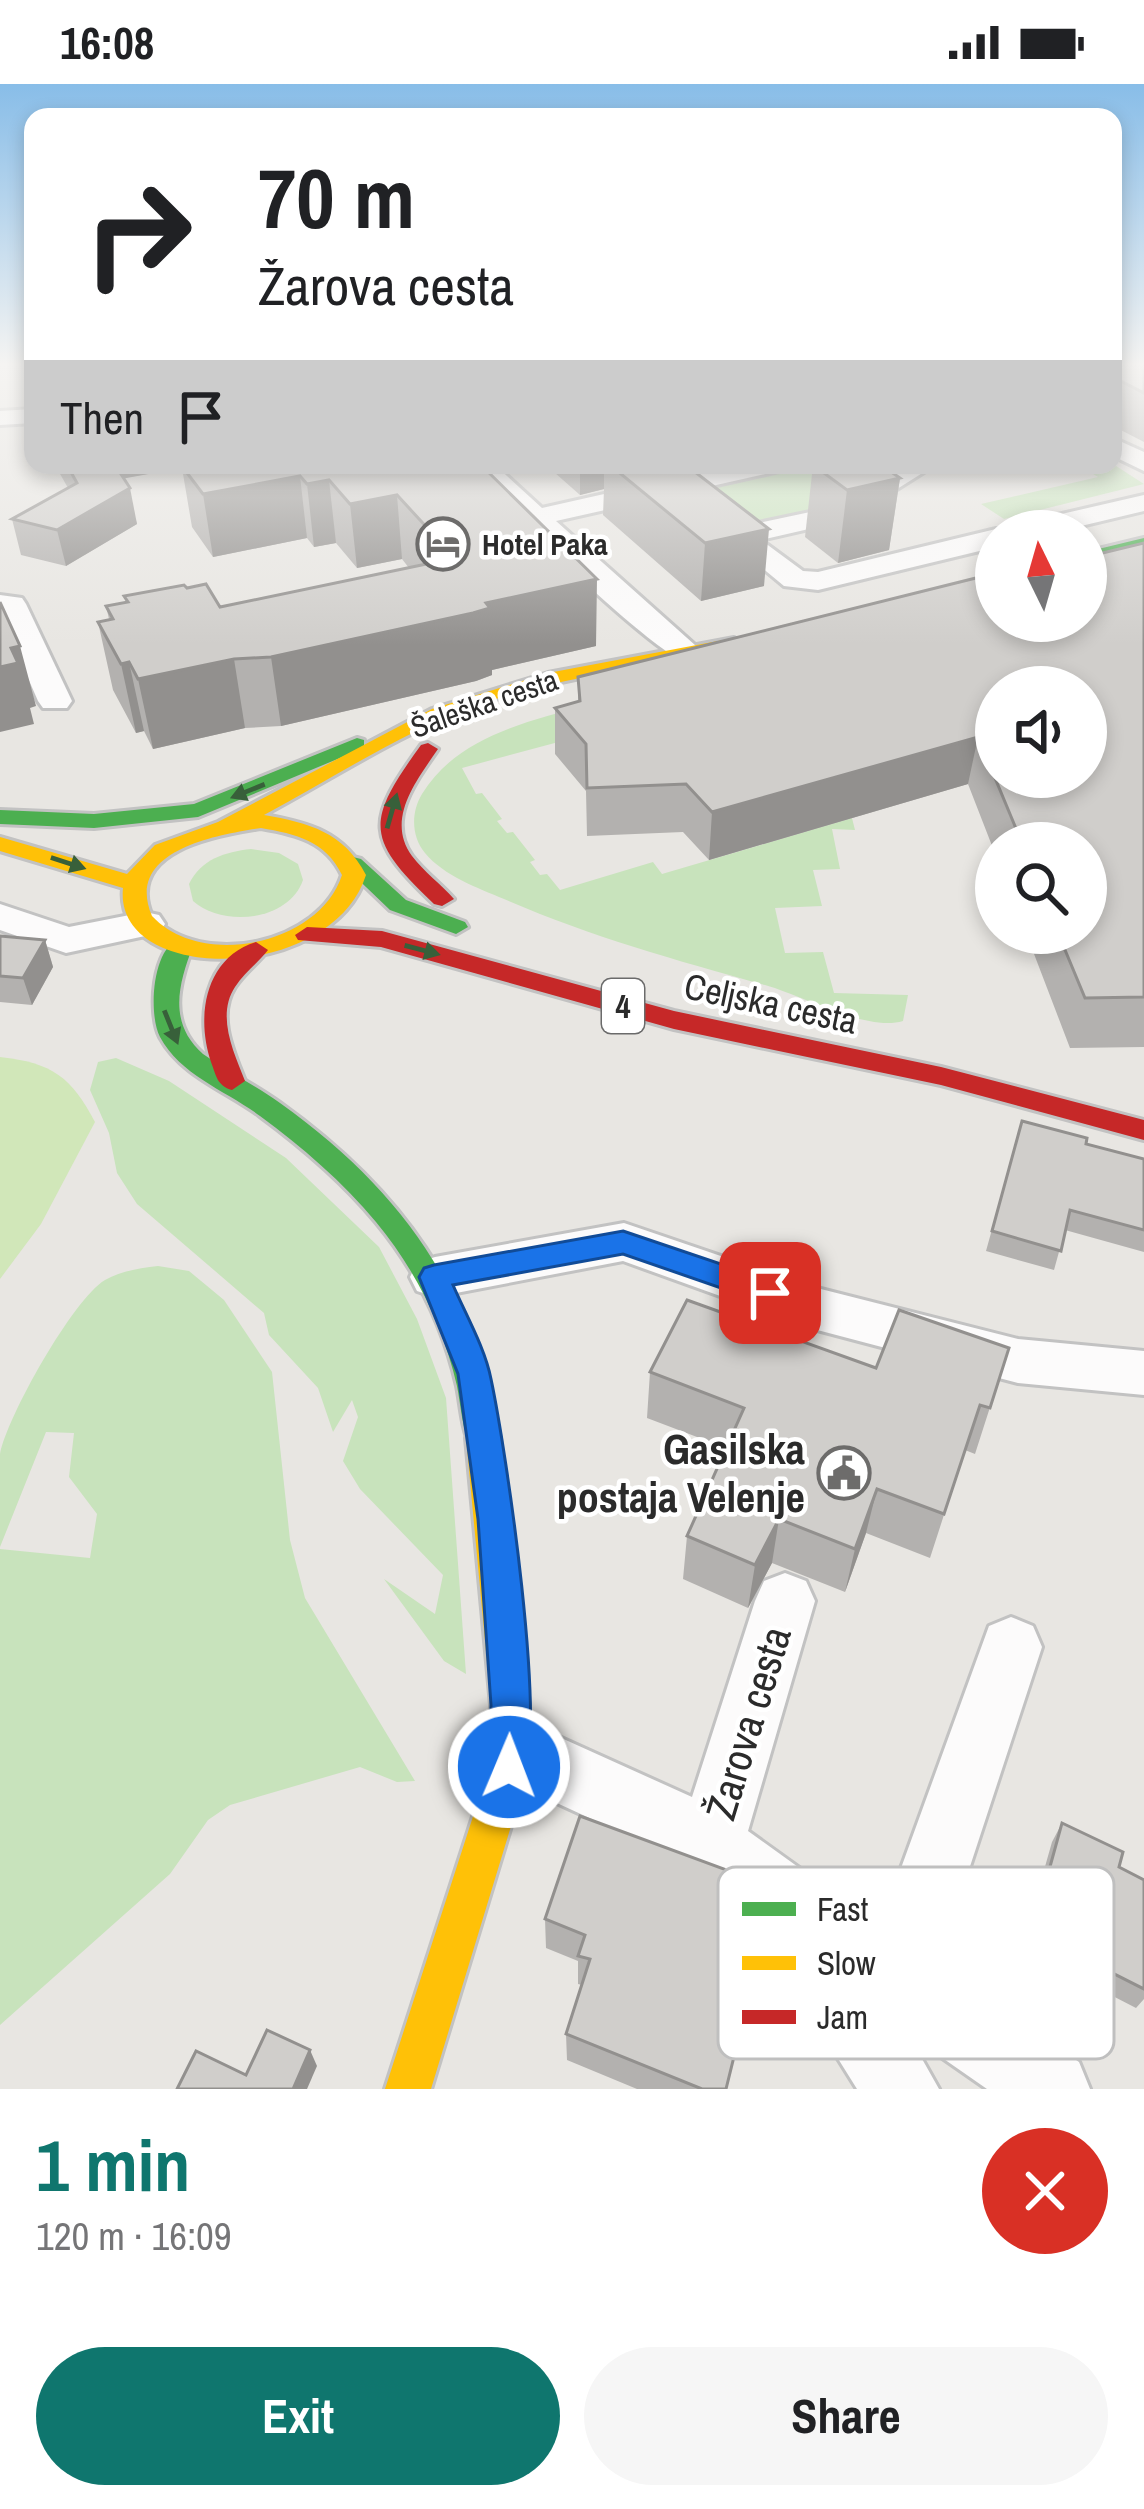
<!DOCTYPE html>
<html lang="en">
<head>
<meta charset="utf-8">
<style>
	body { margin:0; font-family:"Archivo Narrow",sans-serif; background:#f6f6f6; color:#202124; height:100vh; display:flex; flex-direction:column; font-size:45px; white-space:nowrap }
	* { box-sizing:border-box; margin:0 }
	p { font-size:39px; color:#757577 }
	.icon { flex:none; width:66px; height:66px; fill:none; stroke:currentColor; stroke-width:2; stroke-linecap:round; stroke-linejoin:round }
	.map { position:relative; height:2005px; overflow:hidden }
	.details { display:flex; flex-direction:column; background:#fff; flex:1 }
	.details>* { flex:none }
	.top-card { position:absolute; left:24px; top:24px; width:1098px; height:366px; border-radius:24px; box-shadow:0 6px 18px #0003; background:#fff; color:#202124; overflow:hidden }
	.needle { width:78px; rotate:355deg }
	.buttons { position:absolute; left:975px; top:426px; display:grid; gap:24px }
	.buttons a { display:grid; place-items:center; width:132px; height:132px; border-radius:50%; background:#fff; box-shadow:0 6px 18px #0003; font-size:60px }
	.pin { position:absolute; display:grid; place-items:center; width:102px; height:102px; color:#fff; margin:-51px; border-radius:24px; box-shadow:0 6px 18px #0006 }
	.me { position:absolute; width:132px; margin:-66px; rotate:1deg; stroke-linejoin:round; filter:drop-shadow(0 0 9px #0008) }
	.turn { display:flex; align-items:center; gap:42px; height:252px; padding:0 36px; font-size:54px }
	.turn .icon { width:156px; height:156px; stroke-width:2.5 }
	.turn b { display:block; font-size:84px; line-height:102px }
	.then { display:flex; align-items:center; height:114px; padding:0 36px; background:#0003; gap:24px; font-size:45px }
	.round { display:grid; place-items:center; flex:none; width:126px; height:126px; border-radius:63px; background:#f6f6f6 }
	.head { display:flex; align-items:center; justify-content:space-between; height:204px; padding:0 36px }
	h1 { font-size:72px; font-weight:700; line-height:90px; color:#0f766e }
	.cta { display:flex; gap:24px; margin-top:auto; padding:24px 36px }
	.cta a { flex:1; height:138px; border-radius:72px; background:#0f766e; color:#fff; font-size:48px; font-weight:700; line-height:138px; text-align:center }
	.cta a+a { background:#f6f6f6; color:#202124 }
	.status { display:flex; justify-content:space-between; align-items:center; height:84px; padding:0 60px; background:#fff; direction:ltr }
	.status svg { height:33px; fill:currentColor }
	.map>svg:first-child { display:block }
	.green { fill:#c8e3bc }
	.pitch { fill:#d1e7b9 }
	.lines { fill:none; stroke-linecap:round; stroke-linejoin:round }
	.street-casing { stroke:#c2c2c2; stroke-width:6 }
	.fast-casing { stroke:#c2c2c2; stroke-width:6 }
	.slow-casing { stroke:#c2c2c2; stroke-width:6 }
	.jam-casing { stroke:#c2c2c2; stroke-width:6 }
	.street { fill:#fcfbfb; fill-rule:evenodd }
	.fast { fill:#4caf50; fill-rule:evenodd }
	.slow { fill:#ffc107; fill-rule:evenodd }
	.jam { fill:#c62828; fill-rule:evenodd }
	.wall { fill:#b3b1af }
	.shaded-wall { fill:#92908e }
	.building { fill:#d0cecb; stroke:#92908e; stroke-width:3; fill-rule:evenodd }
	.oneway { fill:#38603a }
	.route { fill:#1a73e8; stroke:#114b97; stroke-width:3 }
	.labels { text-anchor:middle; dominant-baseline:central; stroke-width:9; stroke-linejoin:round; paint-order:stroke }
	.far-poi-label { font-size:30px; font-weight:bold; fill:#2b2b2b; stroke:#fff; text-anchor:start }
	.far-street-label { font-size:30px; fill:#2b2b2b; stroke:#fff }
	.shield { fill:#fff; stroke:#6b6b6b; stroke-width:3 }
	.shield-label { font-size:33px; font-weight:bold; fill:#2b2b2b }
	.street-label { font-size:36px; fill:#2b2b2b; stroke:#fff }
	.near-poi-label { font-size:42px; font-weight:bold; fill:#2b2b2b; stroke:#fff; text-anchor:end }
	.near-street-label { font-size:42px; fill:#2b2b2b; stroke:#fff }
	.key { fill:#fff; stroke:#bfbfbf; stroke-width:3 }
	.key-label { font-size:33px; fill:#2b2b2b }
</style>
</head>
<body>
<div class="status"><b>16:08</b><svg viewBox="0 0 49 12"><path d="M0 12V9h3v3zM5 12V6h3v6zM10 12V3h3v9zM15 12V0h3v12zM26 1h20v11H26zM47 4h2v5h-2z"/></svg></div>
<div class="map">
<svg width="1144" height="2005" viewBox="0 0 1144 2005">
	<rect width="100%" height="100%" fill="#e8e6e2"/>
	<g class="green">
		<polygon points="1113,380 1144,400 1004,435 981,420 1098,393 1078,381"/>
		<polygon points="805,381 873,381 831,426 744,445 691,405"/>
		<path d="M587 621 566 656 462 684 476 710 482 709 502 735 497 737 507 749 513 748 535 776 530 778 540 791 547 790 560 806 653 778 662 790 852 734 855 746 832 745 840 785 813 786 822 822 775 824 785 869 823 868 834 909 908 911 903 937C867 948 804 912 765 901 675 876 589 852 504 815 478 804 444 792 425 769 411 752 411 728 422 710 457 653 526 638 587 621Z"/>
		<path d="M251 765 279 769 298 780 303 796C289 837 223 844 193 817L189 800C201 775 225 768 251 765Z"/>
		<polygon points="116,974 169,997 286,1074 379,1163 417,1235 446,1314 466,1590 444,1577 384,1495 435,1530 443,1491 360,1405 343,1377 358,1333 352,1316 333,1348 318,1304 269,1251 264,1229 137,1120 117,1089 109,1049 90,1006 98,978"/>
		<path d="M158 1182 189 1187 224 1216 272 1288 290 1456 305 1514 415 1697 397 1698 360 1683 230 1721 208 1736 170 1790 0 1941V1465L90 1474 97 1430 69 1393 74 1349 46 1348 0 1463C0 1433 0 1399 0 1370 7 1333 73 1215 105 1196 121 1187 140 1184 158 1182Z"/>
	</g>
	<path class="pitch" d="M0 973C53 979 71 993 95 1038L41 1140 0 1195Z"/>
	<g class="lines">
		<g class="street-casing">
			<g id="street">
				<polygon points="33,325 33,339 0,341 0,327"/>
				<polygon points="1113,354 1144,368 1144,387 1113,372"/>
				<path d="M467 381H495L542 424 733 381H783L779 387 556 437 705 570 689 580C655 571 493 415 467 381Z"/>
				<polygon points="883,381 917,381 924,388 848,436 761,456 803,487 818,488 996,445 1002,447 996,447 996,463 818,506 784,502 707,438 721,430 744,442 829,424 891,389"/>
				<polygon points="1144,411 1144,427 1060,447 1010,447 1014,441"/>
				<polygon points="0,511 22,514 26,520 72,617 67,624 43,624 38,617 0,530"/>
				<polygon points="0,820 69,843 145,828 159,831 165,840 159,849 66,869 0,846"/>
				<polygon points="624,1139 809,1202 1018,1255 1144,1267 1144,1311 1018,1299 806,1243 623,1177 435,1213 417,1207 410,1193 417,1179 435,1173"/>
				<polygon points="785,1489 806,1497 815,1517 748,1747 880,1842 989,1542 1011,1533 1033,1542 1042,1563 937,1883 1079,1978 1090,2005 987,2005 908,1950 939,2005 857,2005 802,1917 782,1857 686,1785 635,1755 546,1714 509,1716 486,1706 476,1683 486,1660 509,1650 548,1648 692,1713 755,1517 764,1497"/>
			</g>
		</g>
		<g class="fast-casing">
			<g id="fast">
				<polygon points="1144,454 1144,464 1086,478 1086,468"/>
				<polygon points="357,654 364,656 364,664 198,733 94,744 0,740 0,726 94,730 194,720"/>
				<polygon points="353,773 361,775 406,816 465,838 468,843 456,850 390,826 342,780"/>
				<path d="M181 854 193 862C178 901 168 939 203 970 228 988 255 1001 280 1019 404 1108 470 1205 500 1354L495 1364 483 1368 471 1364C462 1345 461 1322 457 1302 443 1241 415 1185 376 1138 343 1098 302 1063 260 1032 227 1007 181 992 160 953 148 930 152 862 181 854Z"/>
			</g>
		</g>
		<g class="slow-casing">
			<g id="slow">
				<path d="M734 554 743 560 741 564C654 584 563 591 478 621 402 648 335 693 264 731 309 739 344 748 366 791 331 900 113 901 123 804L0 767V753L127 790 155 761 218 738 432 625 548 589ZM261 744C296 750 326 757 342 791 320 860 202 886 152 832 124 767 215 751 261 744Z"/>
				<polygon points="483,1340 495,1344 500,1354 529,1621 529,1683 431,2005 385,2005 489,1683 491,1621 466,1354 471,1344"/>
			</g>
		</g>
		<g class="jam-casing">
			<g id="jam">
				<path d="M428 659 438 665C417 696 385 735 412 772 424 788 441 800 454 815L442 822 434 820C364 754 366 737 421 661Z"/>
				<polygon points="307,843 382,847 674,927 941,983 1144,1036 1144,1056 941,1001 674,945 381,863 298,856 295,851"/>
				<path d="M256 858 268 866C258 879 244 889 235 903 216 932 234 969 245 997L232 1006C217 1002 216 991 211 978 196 934 204 874 256 858Z"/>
			</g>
		</g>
		<use href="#street" class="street"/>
		<use href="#fast" class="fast"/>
		<use href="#slow" class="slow"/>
		<use href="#jam" class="jam"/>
	</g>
	<g class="wall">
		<polygon points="1113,281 1144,281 1144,358 1113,342"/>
		<polygon points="55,381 481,381 596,562 492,586 492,591 476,597 281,642 245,644 153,665 144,647 136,649 113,606 98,538 109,535 106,522 126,518 124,512 187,504 220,523 409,484 402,475 357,484 336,459 314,463 307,454 213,473 192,443 182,384 123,394 137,440 66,482 21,471 12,435 68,404"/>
		<polygon points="546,381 686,381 764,502 701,517 603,431 604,405 580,411"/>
		<polygon points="813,381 900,394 889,466 838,479 805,453"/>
		<polygon points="1144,459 1144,963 1070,964 1026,849 1086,849 1086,759 996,759 996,772 968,700 709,776 683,748 587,752 586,707 555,670 555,624 578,618 578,593 996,537"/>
		<polygon points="0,852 45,856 53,883 32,921 0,918"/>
		<polygon points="1022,1037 1086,1060 1144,1075 1144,1168 1065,1146 1054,1186 986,1167"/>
		<polygon points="1009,1264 975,1370 965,1366 930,1474 866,1449 845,1508 772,1479 748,1524 683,1495 687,1452 726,1364 647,1334 650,1288 876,1284"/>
		<polygon points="1062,1739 1119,1783 1144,1796 1144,1915 1136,1924 1043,1876 1038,1894 1027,1910 1006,1900 996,1917 942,1881 958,1833 967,1816 1027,1846 1052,1758"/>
		<polygon points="545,1835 737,1916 726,2005 637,2005 567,1976 566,1950 582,1901 578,1900 578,1877 546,1864"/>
	</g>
	<g class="shaded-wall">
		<polygon points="107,381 198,381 110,397"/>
		<polygon points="580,381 604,381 604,405 580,411"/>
		<polygon points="300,392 307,454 213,473 203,410"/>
		<polygon points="900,394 889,466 838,479 847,406"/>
		<polygon points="329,396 336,459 314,463 307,400"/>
		<polygon points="130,404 137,440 66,482 57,446"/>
		<polygon points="397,411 402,475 357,484 350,420"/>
		<polygon points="769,445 764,502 701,517 705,459"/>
		<polygon points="597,495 596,562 492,586 492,591 476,597 281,642 271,573 486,519"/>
		<polygon points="20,562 36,622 30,624 34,640 0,648 0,583 11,564"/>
		<polygon points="234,575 245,644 153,665 138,595"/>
		<polygon points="129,578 144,647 136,649 121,580"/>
		<polygon points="978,653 968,700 709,776 712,728"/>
		<polygon points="45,856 53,883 32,921 23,894"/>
		<polygon points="877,1405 866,1449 845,1508 855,1465"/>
		<polygon points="779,1435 772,1479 748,1524 755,1481"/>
		<polygon points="310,1966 317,1982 307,2005 293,2005"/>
	</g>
	<g class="building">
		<polygon points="1113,281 1144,281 1144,309 1113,293"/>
		<polygon points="67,381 115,381 130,404 57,446 12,435 77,399"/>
		<polygon points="181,381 481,381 597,495 486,519 490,524 473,529 271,573 234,575 138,595 129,578 121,580 98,538 113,535 106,522 128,518 124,512 184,501 187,504 206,500 220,523 455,474 397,411 350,420 329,396 307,400 300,392 203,410"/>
		<polygon points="610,381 686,381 769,445 705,459"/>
		<polygon points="813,381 881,381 900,394 847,406"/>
		<path d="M1144 459V913L1085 914 1058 849H1086V759H1022L978 653 712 728 686 700 587 704 586 660 555 624 580 617 578 593 996 489V537H1086V473ZM996 603H1086V693H996Z"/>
		<polygon points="0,518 20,562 11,564 18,579 0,583"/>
		<polygon points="0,852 45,856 23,894 0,892"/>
		<polygon points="1022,1037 1087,1054 1086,1060 1144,1075 1144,1146 1070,1126 1061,1167 992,1147"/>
		<polygon points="687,1216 876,1284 899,1226 1009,1264 990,1324 980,1321 944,1430 877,1405 855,1465 779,1435 755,1481 687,1452 744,1324 650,1288"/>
		<polygon points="580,1732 724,1785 763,1813 737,1916 747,1920 726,2005 702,2005 566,1950 590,1875 578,1872 585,1851 545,1835"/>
		<polygon points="1062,1739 1123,1768 1119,1783 1144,1796 1144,1905 1049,1857 1038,1894 1011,1881 1006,1901 951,1865 967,1816 1032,1848"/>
		<polygon points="267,1946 310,1966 293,2005 177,2005 196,1967 246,1991"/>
	</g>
	<defs><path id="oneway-solid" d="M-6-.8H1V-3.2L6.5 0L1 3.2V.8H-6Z" transform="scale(3)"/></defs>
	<g class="oneway">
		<use href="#oneway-solid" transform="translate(248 707) rotate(158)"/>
		<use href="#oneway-solid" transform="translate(392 727) rotate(-74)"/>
		<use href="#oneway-solid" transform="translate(68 779) rotate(18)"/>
		<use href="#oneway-solid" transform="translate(422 866) rotate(15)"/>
		<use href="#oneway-solid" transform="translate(171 943) rotate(68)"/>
	</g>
	<linearGradient id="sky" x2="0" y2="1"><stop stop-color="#88bde8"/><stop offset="0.5" stop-color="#f5f4f2"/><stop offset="1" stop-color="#f5f4f2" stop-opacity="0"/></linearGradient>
	<rect width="1144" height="561" fill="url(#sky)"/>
	<path class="route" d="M623 1147 780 1200 785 1209 780 1218 770 1221 623 1170 453 1201C466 1231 485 1264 491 1295 506 1366 547 1640 523 1697L509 1703 495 1697 489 1683 491 1621 478 1435 458 1290 419 1193 424 1184 434 1181Z"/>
	<defs>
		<g id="hotel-ring" transform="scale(2.7)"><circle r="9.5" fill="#fff" stroke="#6d6c6b" stroke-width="1.5"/><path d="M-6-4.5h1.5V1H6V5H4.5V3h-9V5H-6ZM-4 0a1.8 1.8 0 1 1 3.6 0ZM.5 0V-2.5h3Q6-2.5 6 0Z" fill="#6d6c6b"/></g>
		<g id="civic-ring" transform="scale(2.7)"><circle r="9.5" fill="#fff" stroke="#6d6c6b" stroke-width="1.5"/><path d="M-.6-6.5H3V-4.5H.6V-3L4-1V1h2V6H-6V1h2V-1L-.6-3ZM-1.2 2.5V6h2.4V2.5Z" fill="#6d6c6b"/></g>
	</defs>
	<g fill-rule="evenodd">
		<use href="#hotel-ring" x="443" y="460"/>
		<use href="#civic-ring" x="844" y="1389"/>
	</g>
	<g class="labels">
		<g class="far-poi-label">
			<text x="482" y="460">Hotel Paka</text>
		</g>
		<g class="far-street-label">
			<text transform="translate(484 619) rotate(-19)">Šaleška cesta</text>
		</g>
		<rect class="shield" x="602" y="895" width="42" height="54" rx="9"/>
		<g class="shield-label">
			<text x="623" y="922">4</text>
		</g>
		<g class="street-label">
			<text transform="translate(771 919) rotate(12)">Celjska cesta</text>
		</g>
		<g class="near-poi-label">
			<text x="805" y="1365">Gasilska<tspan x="805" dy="48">postaja Velenje</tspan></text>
		</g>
		<g class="near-street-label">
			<text transform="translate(748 1639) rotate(-73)">Žarova cesta</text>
		</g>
	</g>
	<rect x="718" y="1783" width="396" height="192" rx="18" class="key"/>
	<rect x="742" y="1818" width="54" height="14" fill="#4caf50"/>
	<rect x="742" y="1872" width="54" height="14" fill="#ffc107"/>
	<rect x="742" y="1926" width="54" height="14" fill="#c62828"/>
	<g class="key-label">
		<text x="817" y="1837">Fast</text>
		<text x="817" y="1891">Slow</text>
		<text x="817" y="1945">Jam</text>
	</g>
</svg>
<div class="buttons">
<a><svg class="needle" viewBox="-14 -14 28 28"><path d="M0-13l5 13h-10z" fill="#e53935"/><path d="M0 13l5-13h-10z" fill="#757577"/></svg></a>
<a><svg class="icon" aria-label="sound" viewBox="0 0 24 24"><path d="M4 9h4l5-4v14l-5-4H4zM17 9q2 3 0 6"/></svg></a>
<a><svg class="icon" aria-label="search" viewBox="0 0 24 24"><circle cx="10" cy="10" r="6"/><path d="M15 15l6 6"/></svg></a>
</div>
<div class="pin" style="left:770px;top:1209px;background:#d93025"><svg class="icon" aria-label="arrive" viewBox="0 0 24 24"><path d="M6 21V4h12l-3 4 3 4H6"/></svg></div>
<svg class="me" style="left:509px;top:1683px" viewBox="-20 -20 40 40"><circle r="17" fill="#1a73e8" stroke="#fff" stroke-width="3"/><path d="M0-11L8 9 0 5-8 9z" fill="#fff"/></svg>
<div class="top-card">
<div class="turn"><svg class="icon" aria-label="right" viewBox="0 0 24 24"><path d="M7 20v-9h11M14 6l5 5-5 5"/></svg><div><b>70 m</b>Žarova cesta</div></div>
<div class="then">Then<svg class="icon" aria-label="arrive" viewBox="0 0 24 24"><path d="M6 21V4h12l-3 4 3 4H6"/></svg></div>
</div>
</div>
<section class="details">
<div class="head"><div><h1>1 min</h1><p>120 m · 16:09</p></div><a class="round" style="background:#d93025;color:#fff"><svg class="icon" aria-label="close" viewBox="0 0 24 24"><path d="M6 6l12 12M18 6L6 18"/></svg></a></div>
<div class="cta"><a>Exit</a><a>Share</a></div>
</section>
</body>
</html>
